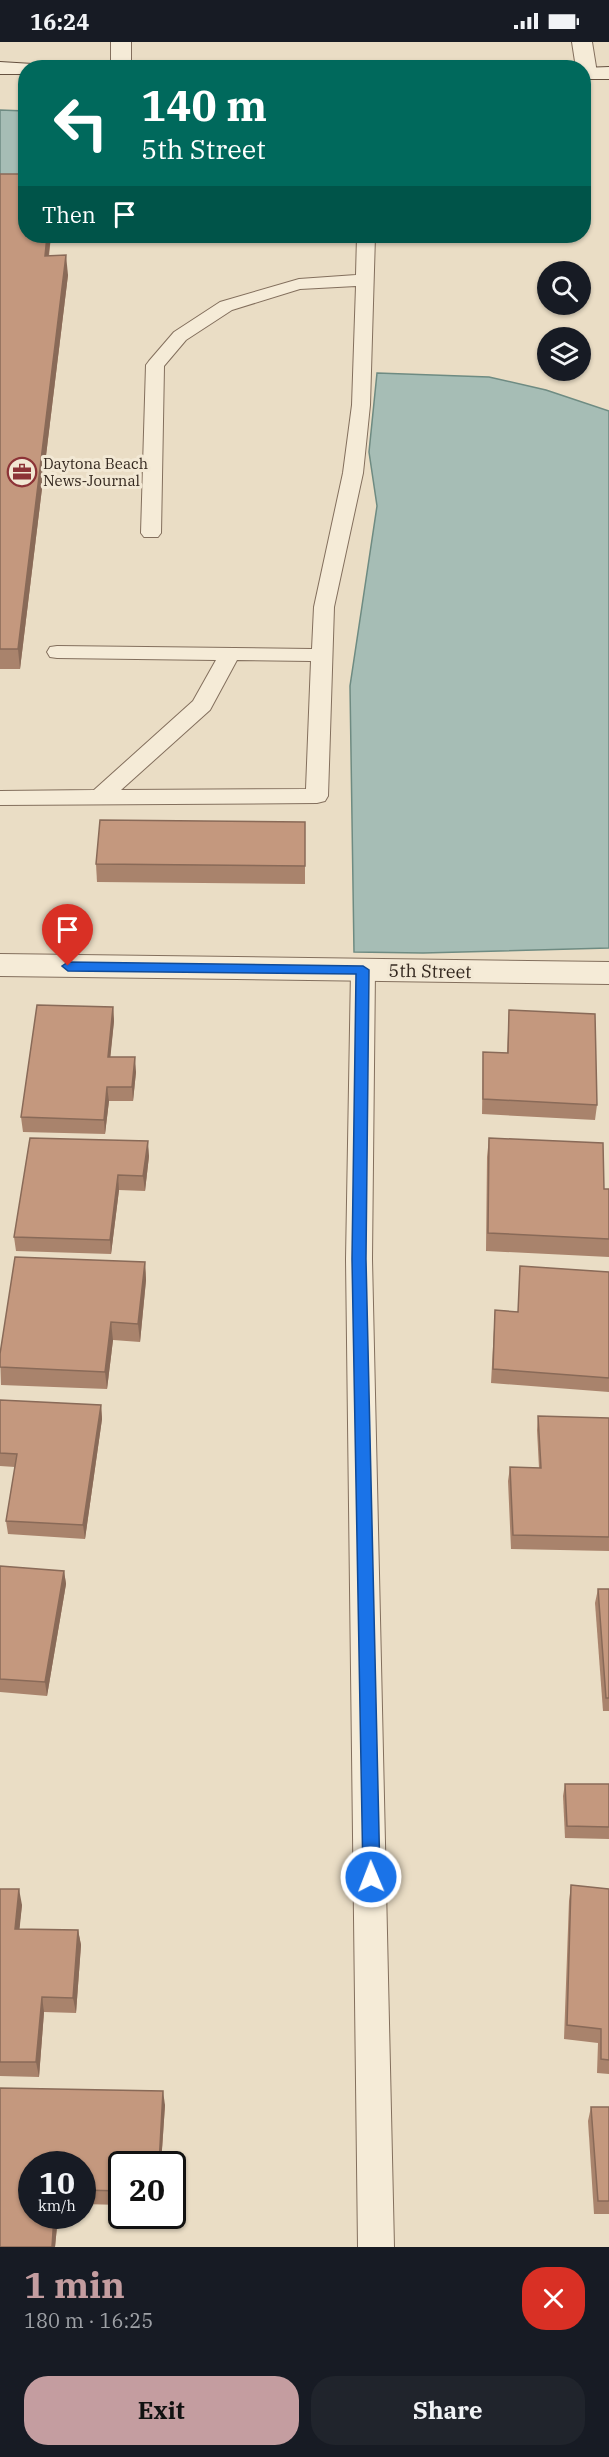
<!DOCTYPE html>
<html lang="en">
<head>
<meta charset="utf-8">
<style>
	body { margin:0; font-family:"IBM Plex Serif",serif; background:#20242c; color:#f1f3f6; height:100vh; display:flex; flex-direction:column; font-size:22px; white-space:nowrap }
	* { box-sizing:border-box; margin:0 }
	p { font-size:20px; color:#9ea1a6 }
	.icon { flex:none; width:33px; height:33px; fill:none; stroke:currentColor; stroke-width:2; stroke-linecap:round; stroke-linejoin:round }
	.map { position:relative; height:2205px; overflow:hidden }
	.sheet { display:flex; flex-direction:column; background:#171b24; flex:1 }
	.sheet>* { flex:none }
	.banner { position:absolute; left:18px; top:18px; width:573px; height:183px; border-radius:24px; box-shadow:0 2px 4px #0004; background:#00695c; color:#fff; overflow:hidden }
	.buttons { position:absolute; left:537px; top:219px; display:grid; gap:12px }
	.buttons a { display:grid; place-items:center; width:54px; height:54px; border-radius:50%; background:#171b24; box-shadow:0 2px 4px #0004; font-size:30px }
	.speed { position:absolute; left:18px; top:2109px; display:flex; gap:12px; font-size:30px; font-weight:700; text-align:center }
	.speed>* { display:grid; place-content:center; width:78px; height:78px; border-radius:50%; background:#171b24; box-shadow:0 2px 4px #0004; line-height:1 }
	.speed small { font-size:15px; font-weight:400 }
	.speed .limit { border:3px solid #111; border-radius:9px; background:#fff; color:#111 }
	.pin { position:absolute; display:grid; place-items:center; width:51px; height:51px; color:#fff; margin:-62px -26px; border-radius:50% 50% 50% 0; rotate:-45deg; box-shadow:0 0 6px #0007 }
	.pin .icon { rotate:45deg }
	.me { position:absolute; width:66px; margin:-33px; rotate:359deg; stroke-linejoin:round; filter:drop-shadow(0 0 4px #0008) }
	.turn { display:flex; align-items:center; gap:21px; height:126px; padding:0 24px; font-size:27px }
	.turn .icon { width:78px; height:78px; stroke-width:2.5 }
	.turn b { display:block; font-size:42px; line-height:51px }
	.then { display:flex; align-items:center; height:57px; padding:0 24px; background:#0003; gap:12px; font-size:22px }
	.round { display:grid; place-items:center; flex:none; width:63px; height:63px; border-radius:24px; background:#20242c }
	.head { display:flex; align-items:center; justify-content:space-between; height:102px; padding:0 24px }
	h1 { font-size:36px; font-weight:700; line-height:45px; color:#c49da0 }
	.action { display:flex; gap:12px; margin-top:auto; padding:12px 24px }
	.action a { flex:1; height:69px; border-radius:24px; background:#c49da0; color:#111; font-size:24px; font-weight:700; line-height:69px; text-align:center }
	.action a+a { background:#20242c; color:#f1f3f6 }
	.status { display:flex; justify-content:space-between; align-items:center; height:42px; padding:0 30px; background:#171b24; direction:ltr }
	.status svg { height:16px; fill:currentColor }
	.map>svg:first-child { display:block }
	.water { fill:#a6bdb5; stroke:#6e8b82; stroke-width:1.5 }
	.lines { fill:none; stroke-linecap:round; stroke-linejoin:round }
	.lane-casing { stroke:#836f5d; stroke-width:2 }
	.street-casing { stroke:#836f5d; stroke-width:2 }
	.secondary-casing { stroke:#655140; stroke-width:2 }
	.lane { fill:#f5ebd7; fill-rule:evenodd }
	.street { fill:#f5ebd7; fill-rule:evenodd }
	.secondary { fill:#f5ebd7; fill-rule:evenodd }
	.wall { fill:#a9836c }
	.shaded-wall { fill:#896a58 }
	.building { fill:#c4987e; stroke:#896a58; stroke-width:1.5 }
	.route { fill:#1a73e8; stroke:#114b97; stroke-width:1.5 }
	.labels { text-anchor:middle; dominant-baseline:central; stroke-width:6; stroke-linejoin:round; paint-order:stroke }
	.far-poi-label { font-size:15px; fill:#34281f; stroke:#f2e8d4; text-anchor:start }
	.street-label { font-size:18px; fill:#34281f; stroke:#f2e8d4 }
</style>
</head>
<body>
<div class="status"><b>16:24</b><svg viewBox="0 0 49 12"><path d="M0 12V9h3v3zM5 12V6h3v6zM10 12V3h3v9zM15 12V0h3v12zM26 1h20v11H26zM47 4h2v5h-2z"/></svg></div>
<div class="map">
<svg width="609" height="2205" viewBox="0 0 609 2205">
	<rect width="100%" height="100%" fill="#eaddc5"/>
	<g class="water">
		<polygon points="0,68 25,69 25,140 0,139"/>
		<polygon points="377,331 489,335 546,348 609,369 609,906 423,911 354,910 350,644 377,464 369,410"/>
	</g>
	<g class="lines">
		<g class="lane-casing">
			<g id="lane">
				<path d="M357 194H375L370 363 363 431 334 565 328 754 325 759 317 761 0 763V749L94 748 193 659 216 618 57 616 50 615 47 610 50 605 57 604 312 607 314 565 343 431 352 363 356 244 300 247 232 268 186 298 164 324 161 491 158 495H144L141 491 146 323 149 319 174 290 220 260 299 237 356 233ZM237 618 311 619 306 747 121 748 210 668Z"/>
				<polygon points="363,920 371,922 375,928 372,1217 394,2205 358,2205 346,1217 351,928 355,922"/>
			</g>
		</g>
		<g class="street-casing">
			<g id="street">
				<rect x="111" y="0" width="20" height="26"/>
				<polygon points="572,0 592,0 597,31 594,35 584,36 584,26 576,26"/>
				<polygon points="0,912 609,920 609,942 0,934"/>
			</g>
		</g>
		<g class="secondary-casing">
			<g id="secondary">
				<polygon points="0,20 33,22 36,26 26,26 26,32 0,32"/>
				<polygon points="609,25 609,37 584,37 582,26"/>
			</g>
		</g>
		<use href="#lane" class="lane"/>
		<use href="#street" class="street"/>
		<use href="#secondary" class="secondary"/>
	</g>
	<g class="wall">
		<polygon points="0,132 51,194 49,214 68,233 20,627 0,627"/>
		<polygon points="305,780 305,842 97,840 96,822"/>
		<polygon points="113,965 114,979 110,1015 136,1030 133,1059 109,1059 105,1092 23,1090 21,1075"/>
		<polygon points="509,968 597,1063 595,1078 482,1072 483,1010 507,1011"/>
		<polygon points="489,1096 604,1147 609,1147 609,1215 486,1209 487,1115"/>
		<polygon points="149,1114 145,1149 119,1148 111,1212 16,1209 14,1195"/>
		<polygon points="145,1220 146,1238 140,1300 113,1298 107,1347 1,1343 0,1312"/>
		<polygon points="520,1224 609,1230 609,1350 491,1341 495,1268 518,1270"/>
		<polygon points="0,1358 101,1363 102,1377 85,1497 8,1492 6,1479 15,1425 0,1424"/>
		<polygon points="538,1374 609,1376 609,1509 511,1507 508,1439 510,1425 539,1426 537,1388"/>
		<polygon points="0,1524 64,1529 66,1542 47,1654 0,1650"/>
		<polygon points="598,1547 609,1547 609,1669 603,1669 595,1561"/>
		<polygon points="565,1742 609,1742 609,1797 565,1796 563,1754"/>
		<polygon points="571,1843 609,1847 609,2032 597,2031 598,2001 564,1997 569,1859"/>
		<polygon points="0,1847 22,1863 19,1887 78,1888 81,1903 76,1971 44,1970 39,2035 0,2034"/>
		<polygon points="0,2046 165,2063 161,2122 122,2122 122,2163 82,2162 82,2122 32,2122 32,2174 58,2174 55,2205 0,2205"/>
		<polygon points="591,2065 609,2065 609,2172 594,2172 588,2079"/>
	</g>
	<g class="shaded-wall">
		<polygon points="47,194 51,194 46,233 45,214"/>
		<polygon points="66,213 68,233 20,627 18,607"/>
		<polygon points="113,965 114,979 109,1029 108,1015"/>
		<polygon points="135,1015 136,1030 133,1059 132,1045"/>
		<polygon points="107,1045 109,1059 105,1092 104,1078"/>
		<polygon points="148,1099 149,1114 145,1149 143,1134"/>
		<polygon points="118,1133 119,1148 111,1212 110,1198"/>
		<polygon points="145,1220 146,1238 140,1300 138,1282"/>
		<polygon points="111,1280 113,1298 107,1347 105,1330"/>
		<polygon points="101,1363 102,1377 85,1497 83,1483"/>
		<polygon points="64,1529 66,1542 47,1654 45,1640"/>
		<polygon points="19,1847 22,1863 18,1902 15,1887"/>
		<polygon points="78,1888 81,1903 76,1971 73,1956"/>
		<polygon points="42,1955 44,1970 39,2035 36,2020"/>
		<polygon points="163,2049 165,2063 161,2122 159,2122"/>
		<polygon points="54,2174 58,2174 55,2205 52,2205"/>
	</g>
	<g class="building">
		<polygon points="0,132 26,132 26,194 47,194 45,214 66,213 18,607 0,607"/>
		<polygon points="100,778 305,780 305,824 96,822"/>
		<polygon points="37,963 113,965 108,1015 135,1015 132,1045 107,1045 104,1078 21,1075"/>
		<polygon points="509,968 595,972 597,1063 483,1057 483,1010 508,1011"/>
		<polygon points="30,1096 148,1099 143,1134 118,1133 110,1198 14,1195"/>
		<polygon points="489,1096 603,1101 604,1147 609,1147 609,1197 488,1191"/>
		<polygon points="15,1215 145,1220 138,1282 111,1280 105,1330 0,1325 0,1312"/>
		<polygon points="520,1224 609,1230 609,1336 493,1327 495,1268 518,1270"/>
		<polygon points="0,1358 101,1363 83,1483 6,1479 17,1412 0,1411"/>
		<polygon points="538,1374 609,1376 609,1495 513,1493 510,1425 541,1426"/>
		<polygon points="0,1524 64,1529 45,1640 0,1637"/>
		<polygon points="598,1547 609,1547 609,1656 606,1656"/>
		<polygon points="565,1742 609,1742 609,1785 567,1784"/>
		<polygon points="571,1843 609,1847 609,2018 601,2017 601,1987 567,1983"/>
		<polygon points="0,1847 19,1847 15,1887 78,1888 73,1956 42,1955 36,2020 0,2020"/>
		<polygon points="0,2046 163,2049 159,2122 122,2122 122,2149 82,2148 82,2122 32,2122 32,2174 54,2174 52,2205 0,2205"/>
		<polygon points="591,2065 609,2065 609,2159 598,2159"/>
	</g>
	<polygon class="route" points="68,920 363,924 369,928 366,1217 380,1835 377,1841 371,1843 365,1841 363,1835 352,1217 356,932 68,929 62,924"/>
	<defs>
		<g id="office-ring" transform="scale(1.5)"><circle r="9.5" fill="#f2e8d4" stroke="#8c3337" stroke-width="1.5"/><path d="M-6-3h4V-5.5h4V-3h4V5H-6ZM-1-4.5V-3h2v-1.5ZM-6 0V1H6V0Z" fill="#8c3337"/></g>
	</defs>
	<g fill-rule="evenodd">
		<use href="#office-ring" x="22" y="430"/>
	</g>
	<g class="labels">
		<g class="far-poi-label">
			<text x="43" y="421">Daytona Beach<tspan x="43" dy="17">News-Journal</tspan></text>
		</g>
		<g class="street-label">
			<text transform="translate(430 929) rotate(1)">5th Street</text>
		</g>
	</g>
</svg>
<div class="buttons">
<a><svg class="icon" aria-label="search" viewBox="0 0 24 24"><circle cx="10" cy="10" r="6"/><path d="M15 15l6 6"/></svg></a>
<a><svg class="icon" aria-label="layers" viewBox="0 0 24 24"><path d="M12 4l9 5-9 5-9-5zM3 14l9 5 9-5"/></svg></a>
</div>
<div class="speed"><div>10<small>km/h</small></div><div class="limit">20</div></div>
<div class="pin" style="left:68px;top:924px;background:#d93025"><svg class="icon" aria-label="arrive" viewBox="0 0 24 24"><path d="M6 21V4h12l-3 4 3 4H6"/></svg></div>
<svg class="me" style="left:371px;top:1835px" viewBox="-20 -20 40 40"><circle r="17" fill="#1a73e8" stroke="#fff" stroke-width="3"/><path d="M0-11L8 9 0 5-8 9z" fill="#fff"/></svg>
<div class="banner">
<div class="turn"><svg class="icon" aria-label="left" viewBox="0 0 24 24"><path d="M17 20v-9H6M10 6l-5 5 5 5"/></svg><div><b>140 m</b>5th Street</div></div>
<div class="then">Then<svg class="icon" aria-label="arrive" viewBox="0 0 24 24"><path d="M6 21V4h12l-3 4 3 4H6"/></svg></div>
</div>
</div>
<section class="sheet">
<div class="head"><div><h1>1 min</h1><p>180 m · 16:25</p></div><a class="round" style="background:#d93025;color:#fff"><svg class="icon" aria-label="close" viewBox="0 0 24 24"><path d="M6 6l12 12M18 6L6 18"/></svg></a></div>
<div class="action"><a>Exit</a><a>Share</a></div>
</section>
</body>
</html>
